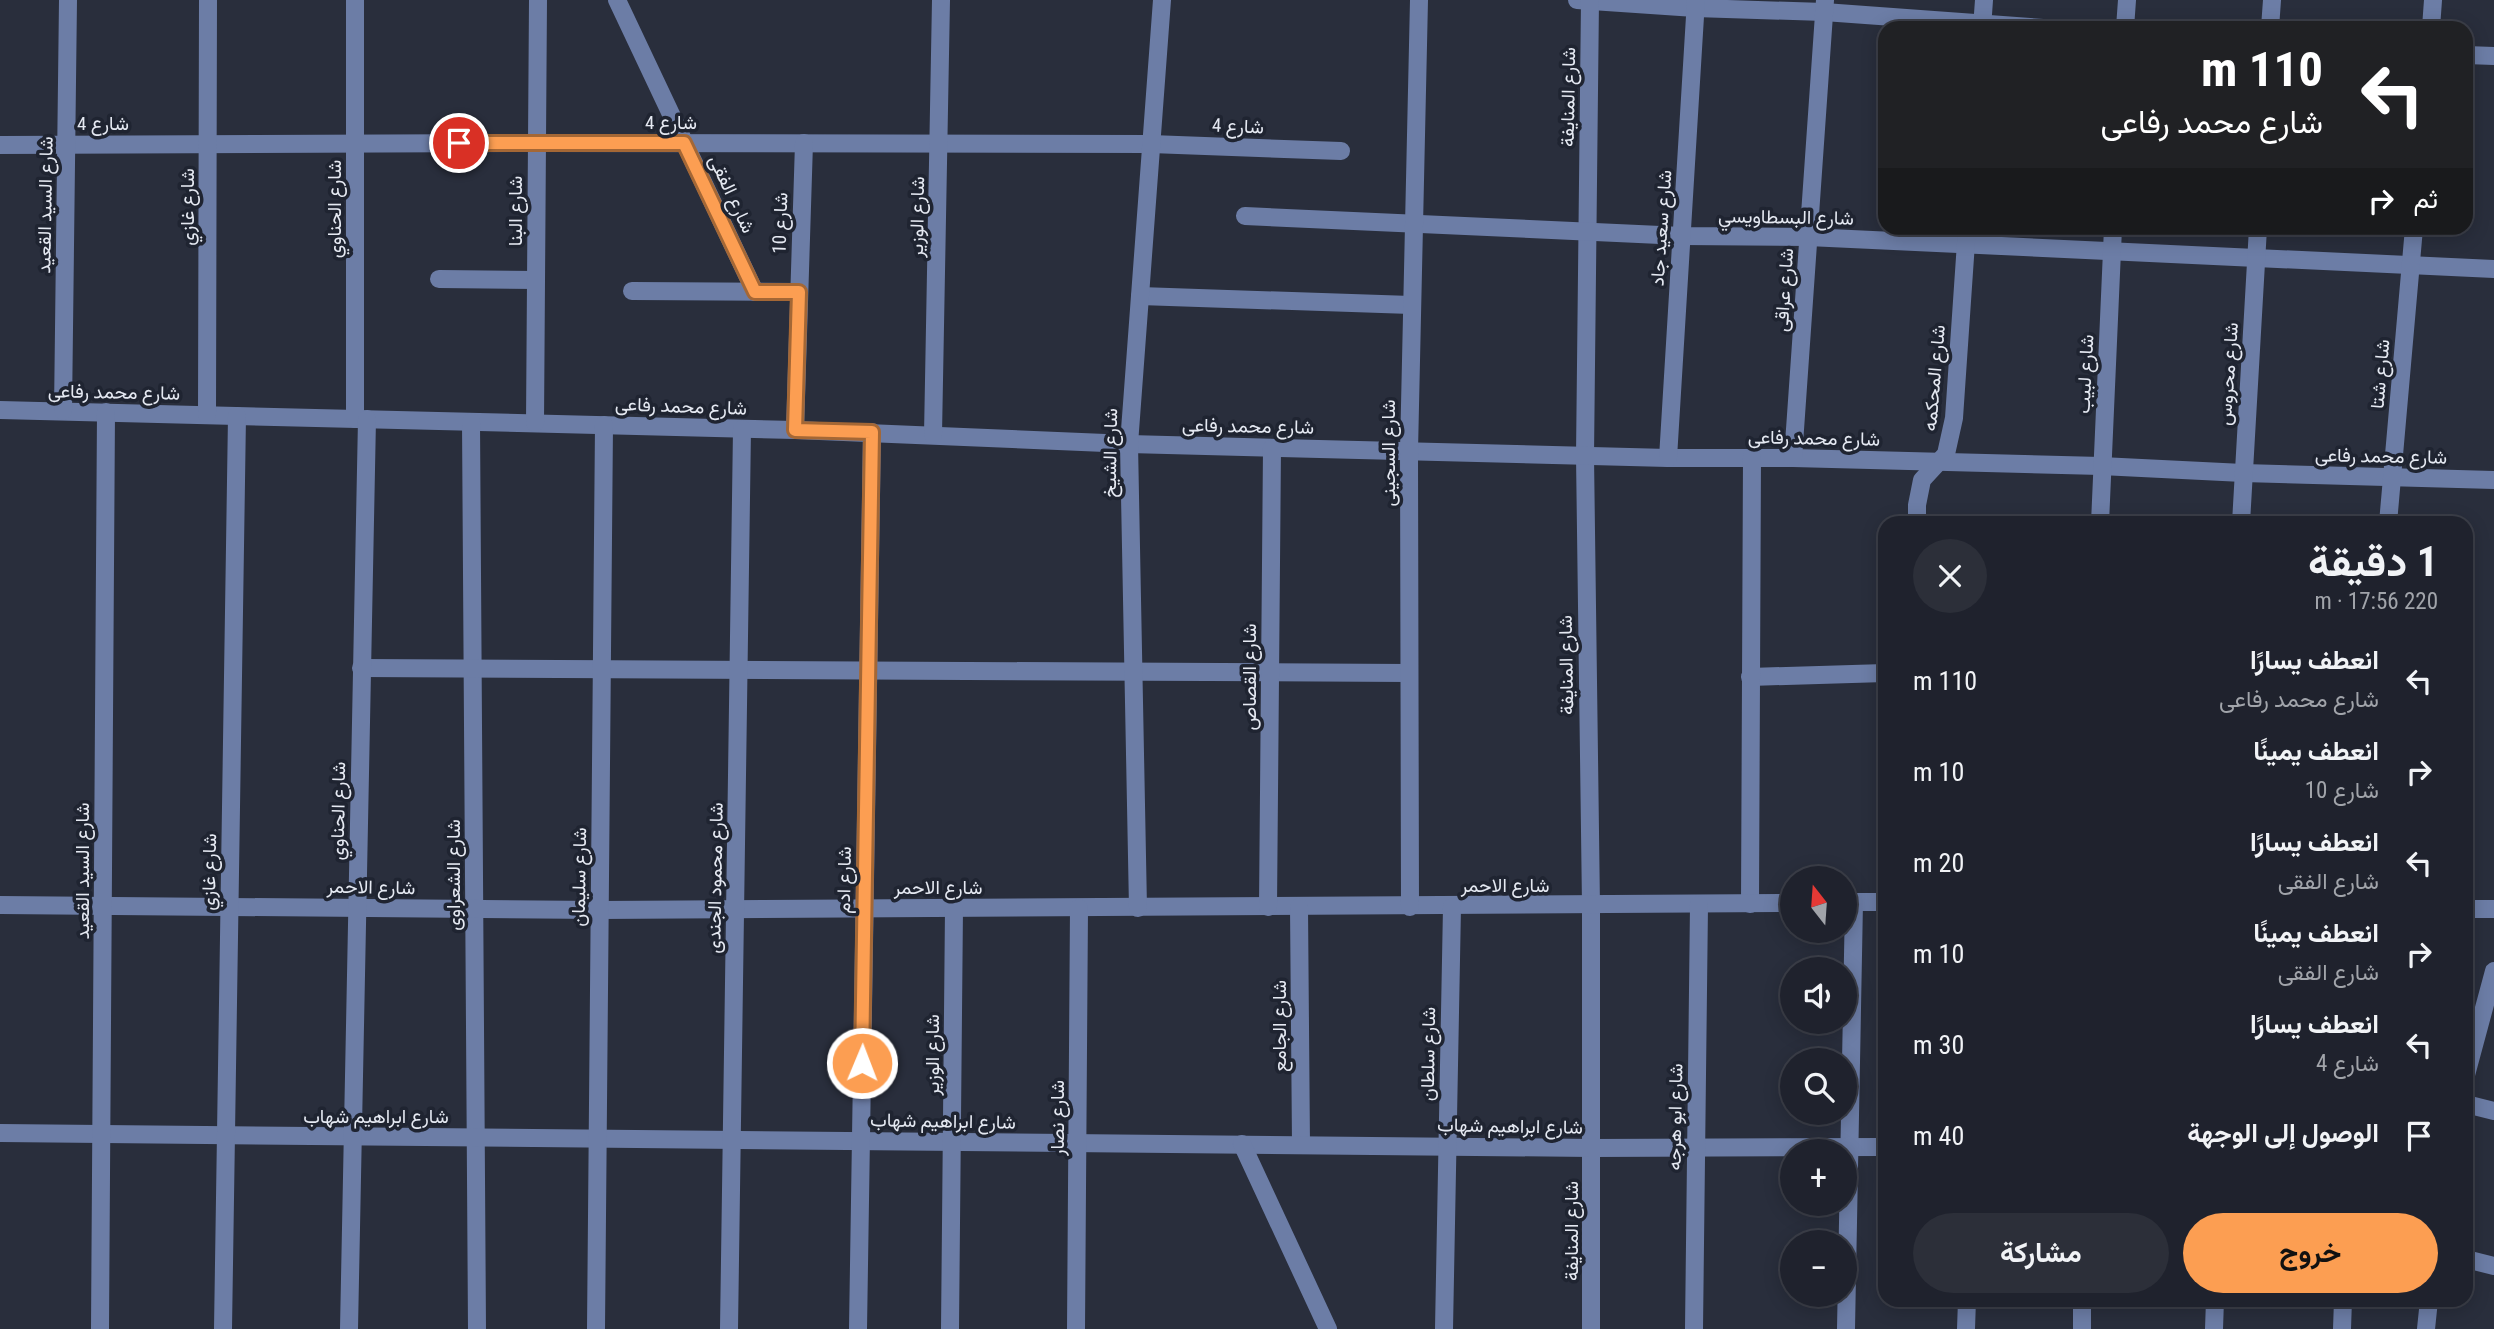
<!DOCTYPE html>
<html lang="ar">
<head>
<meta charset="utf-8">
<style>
	body { margin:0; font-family:"Roboto Condensed",Vazirmatn,sans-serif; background:#2c2f39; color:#f1f3f6; direction:rtl; height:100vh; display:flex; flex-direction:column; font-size:26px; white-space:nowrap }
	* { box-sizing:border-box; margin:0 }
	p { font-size:23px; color:#a1a4aa }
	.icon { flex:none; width:38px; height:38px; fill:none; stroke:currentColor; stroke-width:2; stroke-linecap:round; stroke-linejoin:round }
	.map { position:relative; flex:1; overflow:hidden; direction:ltr }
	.panel { position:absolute; left:1878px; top:516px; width:595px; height:791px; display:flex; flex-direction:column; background:#1f222d; border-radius:21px; box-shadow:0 4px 18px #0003,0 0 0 2px #3c3f49; direction:rtl }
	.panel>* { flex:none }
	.guide { position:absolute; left:1878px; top:21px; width:595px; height:214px; border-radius:21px; box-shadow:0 4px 18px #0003,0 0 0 2px #3c3f49; direction:rtl; background:#202124; color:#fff; overflow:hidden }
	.needle { width:46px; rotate:343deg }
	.tools { position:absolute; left:1780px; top:866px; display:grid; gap:14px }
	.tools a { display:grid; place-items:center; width:77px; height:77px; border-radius:50%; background:#1f222d; box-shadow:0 4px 18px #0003,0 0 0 2px #3c3f49; font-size:35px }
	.pin { position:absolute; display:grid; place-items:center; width:60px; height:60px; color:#fff; margin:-30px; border:4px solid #fff; border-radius:50%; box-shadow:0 2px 7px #0007 }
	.me { position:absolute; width:77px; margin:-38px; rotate:1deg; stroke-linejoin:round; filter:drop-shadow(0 0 5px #0008) }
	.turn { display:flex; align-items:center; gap:24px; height:147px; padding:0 35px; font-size:32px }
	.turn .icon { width:91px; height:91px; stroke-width:2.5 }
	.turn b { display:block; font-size:49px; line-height:60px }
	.then { display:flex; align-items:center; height:66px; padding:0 35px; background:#0003; gap:14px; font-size:26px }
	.round { display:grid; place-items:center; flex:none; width:74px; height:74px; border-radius:37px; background:#2c2f39 }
	.headline { display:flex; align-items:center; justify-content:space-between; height:119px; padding:0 35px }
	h1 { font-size:42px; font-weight:700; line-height:52px }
	.cta { display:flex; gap:14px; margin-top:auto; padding:14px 35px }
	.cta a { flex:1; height:80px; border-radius:42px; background:#fc9e52; color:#111; font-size:28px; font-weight:700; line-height:80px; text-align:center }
	.cta a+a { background:#2c2f39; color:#f1f3f6 }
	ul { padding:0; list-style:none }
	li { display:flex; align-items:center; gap:21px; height:91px; padding:0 35px }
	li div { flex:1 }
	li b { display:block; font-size:26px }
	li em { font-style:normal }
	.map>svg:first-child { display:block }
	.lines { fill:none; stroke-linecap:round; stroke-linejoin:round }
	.minor { stroke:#6c7da6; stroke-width:18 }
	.route-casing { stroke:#a46735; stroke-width:18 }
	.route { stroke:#fc9e52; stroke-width:12 }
	.labels { text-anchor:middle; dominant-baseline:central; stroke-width:7; stroke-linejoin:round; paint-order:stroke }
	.street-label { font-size:19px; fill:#e5e9f2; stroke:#1f2431 }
</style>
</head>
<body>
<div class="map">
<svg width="2494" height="1329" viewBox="0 0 2494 1329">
	<rect width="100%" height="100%" fill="#292e3c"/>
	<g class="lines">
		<g class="minor">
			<polyline points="617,0 755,292"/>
			<polyline points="1577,0 1695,8 1824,12 2043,28"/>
			<polyline points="1590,0 1585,456 1591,906 1591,1329"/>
			<polyline points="1982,28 1984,0"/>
			<polyline points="2125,28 2127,0"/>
			<polyline points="2270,28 2272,0"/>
			<polyline points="2431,28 2433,0"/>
			<polyline points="2466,55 2494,56"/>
			<polyline points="0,145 537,143 1151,144 1341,151"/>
			<polyline points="1245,216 1682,236 1808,237 2494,269"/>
			<polyline points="439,279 536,280"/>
			<polyline points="632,291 799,292"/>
			<polyline points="1140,296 1411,305"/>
			<polyline points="0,410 795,430 1129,444 1668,458 1793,458 2101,466 2243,473 2494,480"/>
			<polyline points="63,411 68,0"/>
			<polyline points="207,415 208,0"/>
			<polyline points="355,419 355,0"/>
			<polyline points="471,422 477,1329"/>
			<polyline points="535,423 538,0"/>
			<polyline points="795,430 804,143"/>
			<polyline points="933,435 941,0"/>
			<polyline points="1668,458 1696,0"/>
			<polyline points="1793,458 1825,0"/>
			<polyline points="1917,523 1917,505 1922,480 1946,454 1954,418 1967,228"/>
			<polyline points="2100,523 2113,228"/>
			<polyline points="2241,523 2258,228"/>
			<polyline points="2388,523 2414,228"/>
			<polyline points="361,668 1409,673"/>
			<polyline points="1750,677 1885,673"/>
			<polyline points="1844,902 1885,902"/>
			<polyline points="1750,904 1752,457"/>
			<polyline points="0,905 599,910 1792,903"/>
			<polyline points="1268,907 1272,448"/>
			<polyline points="1299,907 1301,1145"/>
			<polyline points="1410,907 1409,451 1419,0"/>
			<polyline points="1138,908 1129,444 1162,0"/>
			<polyline points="2466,909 2494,909"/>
			<polyline points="2466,1075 2494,971"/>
			<polyline points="2466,1104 2494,1111"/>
			<polyline points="0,1133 1592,1148 1885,1147"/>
			<polyline points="1242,1144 1328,1329"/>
			<polyline points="2466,1259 2494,1266"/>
			<polyline points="100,1329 106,412"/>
			<polyline points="223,1329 237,416"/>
			<polyline points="349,1329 367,419"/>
			<polyline points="596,1329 604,425"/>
			<polyline points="729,1329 742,429"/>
			<polyline points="858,1329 872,432"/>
			<polyline points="950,1329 954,908"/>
			<polyline points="1076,1329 1079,908"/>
			<polyline points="1444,1329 1452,907"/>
			<polyline points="1694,1329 1699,905"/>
			<polyline points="1846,1329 1854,902"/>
			<polyline points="1966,1329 1967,1300"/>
			<polyline points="2082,1329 2082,1300"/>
			<polyline points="2214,1329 2215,1300"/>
			<polyline points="2342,1329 2343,1300"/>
			<polyline points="2426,1329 2429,1300"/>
		</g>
	</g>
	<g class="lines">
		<g class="route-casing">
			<polyline id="route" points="459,143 684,143 755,292 799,292 795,430 872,432 862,1063"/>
		</g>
		<use href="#route" class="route"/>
	</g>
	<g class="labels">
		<g class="street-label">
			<text transform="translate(1568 97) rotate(-89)">شارع المنايفة</text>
			<text x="671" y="122">شارع 4</text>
			<text x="103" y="123">شارع 4</text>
			<text transform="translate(1238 126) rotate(2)">شارع 4</text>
			<text transform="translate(732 194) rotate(65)">شارع الفقى</text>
			<text transform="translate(45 205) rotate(-89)">شارع السيد القعيد</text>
			<text transform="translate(187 207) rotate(-90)">شارع غازي</text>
			<text transform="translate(334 209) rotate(-90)">شارع الحناوي</text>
			<text transform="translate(515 211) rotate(-90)">شارع البنا</text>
			<text transform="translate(917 217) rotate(-89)">شارع الوزير</text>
			<text transform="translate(1786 217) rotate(1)">شارع البسطاويسي</text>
			<text transform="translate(780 223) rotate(-88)">شارع 10</text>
			<text transform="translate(1661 228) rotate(-86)">شارع سعيد جاد</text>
			<text transform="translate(1784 290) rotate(-86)">شارع عراقى</text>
			<text transform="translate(2085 374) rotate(-87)">شارع لبيب</text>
			<text transform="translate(2228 374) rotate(-86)">شارع محروس</text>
			<text transform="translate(2380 374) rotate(-85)">شارع شتا</text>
			<text transform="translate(1934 378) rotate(-85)">شارع المحكمه</text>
			<text transform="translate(114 392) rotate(1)">شارع محمد رفاعى</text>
			<text transform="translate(681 406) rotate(2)">شارع محمد رفاعى</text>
			<text transform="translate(1248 426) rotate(1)">شارع محمد رفاعى</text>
			<text transform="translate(1814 438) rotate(1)">شارع محمد رفاعى</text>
			<text transform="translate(1110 453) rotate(-89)">شارع الشيخ</text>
			<text transform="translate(1388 453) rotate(-90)">شارع السجينى</text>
			<text transform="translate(2381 456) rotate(1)">شارع محمد رفاعى</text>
			<text transform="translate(1566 665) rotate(-91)">شارع المنايفة</text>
			<text transform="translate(1249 677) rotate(-90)">شارع القصاص</text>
			<text transform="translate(338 811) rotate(-89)">شارع الحناوي</text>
			<text transform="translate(82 871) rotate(-90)">شارع السيد القعيد</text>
			<text transform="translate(209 872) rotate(-89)">شارع غازي</text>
			<text transform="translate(453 875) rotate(-90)">شارع الشعراوى</text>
			<text transform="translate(579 877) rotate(-89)">شارع سليمان</text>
			<text transform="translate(715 878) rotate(-89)">شارع محمود الجندى</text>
			<text transform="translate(844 880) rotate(-89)">شارع ادم</text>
			<text x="1505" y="885">شارع الاحمر</text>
			<text transform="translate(371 887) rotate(1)">شارع الاحمر</text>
			<text x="938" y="887">شارع الاحمر</text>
			<text transform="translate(1279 1026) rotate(-90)">شارع الجامع</text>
			<text transform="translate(1428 1054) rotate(-89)">شارع سلطان</text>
			<text transform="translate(932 1055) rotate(-90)">شارع الوزير</text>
			<text x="376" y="1116">شارع ابراهيم شهاب</text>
			<text transform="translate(1675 1117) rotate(-89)">شارع ابو هرجه</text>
			<text transform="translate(1057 1118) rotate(-90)">شارع نصار</text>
			<text transform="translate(943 1121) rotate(1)">شارع ابراهيم شهاب</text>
			<text transform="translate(1510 1126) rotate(1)">شارع ابراهيم شهاب</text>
			<text transform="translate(1571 1231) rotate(-90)">شارع المنايفة</text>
		</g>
	</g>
</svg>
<div class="tools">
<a><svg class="needle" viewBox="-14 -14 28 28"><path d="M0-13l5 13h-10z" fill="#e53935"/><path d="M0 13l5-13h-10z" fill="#a1a4aa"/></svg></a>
<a><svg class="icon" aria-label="sound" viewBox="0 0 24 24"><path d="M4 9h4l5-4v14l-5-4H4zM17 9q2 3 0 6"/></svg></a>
<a><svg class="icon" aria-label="search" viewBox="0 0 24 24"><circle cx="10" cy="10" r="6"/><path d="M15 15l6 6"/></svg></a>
<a>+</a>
<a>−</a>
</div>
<div class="pin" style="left:459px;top:143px;background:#d93025"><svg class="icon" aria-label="arrive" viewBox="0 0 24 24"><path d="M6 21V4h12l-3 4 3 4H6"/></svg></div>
<svg class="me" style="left:862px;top:1063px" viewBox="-20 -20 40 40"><circle r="17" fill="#fc9e52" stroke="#fff" stroke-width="3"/><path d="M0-11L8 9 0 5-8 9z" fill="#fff"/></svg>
<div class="guide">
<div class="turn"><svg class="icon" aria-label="left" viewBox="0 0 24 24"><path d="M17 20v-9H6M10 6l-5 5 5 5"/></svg><div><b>110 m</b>شارع محمد رفاعى</div></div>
<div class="then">ثم<svg class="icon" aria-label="right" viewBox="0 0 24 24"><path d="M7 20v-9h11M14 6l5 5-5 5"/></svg></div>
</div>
<section class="panel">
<div class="headline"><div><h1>1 دقيقة</h1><p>220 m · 17:56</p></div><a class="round"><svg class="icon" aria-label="close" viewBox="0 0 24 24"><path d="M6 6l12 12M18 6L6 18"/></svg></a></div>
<ul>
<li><svg class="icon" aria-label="left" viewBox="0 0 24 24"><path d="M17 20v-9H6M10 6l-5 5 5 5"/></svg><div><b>انعطف يسارًا</b><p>شارع محمد رفاعى</p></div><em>110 m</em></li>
<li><svg class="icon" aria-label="right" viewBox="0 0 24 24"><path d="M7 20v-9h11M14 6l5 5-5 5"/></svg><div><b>انعطف يمينًا</b><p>شارع 10</p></div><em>10 m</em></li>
<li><svg class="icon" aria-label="left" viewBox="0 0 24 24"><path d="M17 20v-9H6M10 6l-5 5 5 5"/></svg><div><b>انعطف يسارًا</b><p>شارع الفقى</p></div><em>20 m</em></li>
<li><svg class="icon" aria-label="right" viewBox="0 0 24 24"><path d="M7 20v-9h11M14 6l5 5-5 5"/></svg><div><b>انعطف يمينًا</b><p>شارع الفقى</p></div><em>10 m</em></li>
<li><svg class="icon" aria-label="left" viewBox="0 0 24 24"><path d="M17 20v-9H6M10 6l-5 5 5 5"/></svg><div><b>انعطف يسارًا</b><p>شارع 4</p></div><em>30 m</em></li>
<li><svg class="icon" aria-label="arrive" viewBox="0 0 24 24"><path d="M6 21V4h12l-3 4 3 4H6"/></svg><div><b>الوصول إلى الوجهة</b></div><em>40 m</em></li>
</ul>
<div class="cta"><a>خروج</a><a>مشاركة</a></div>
</section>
</div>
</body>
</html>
